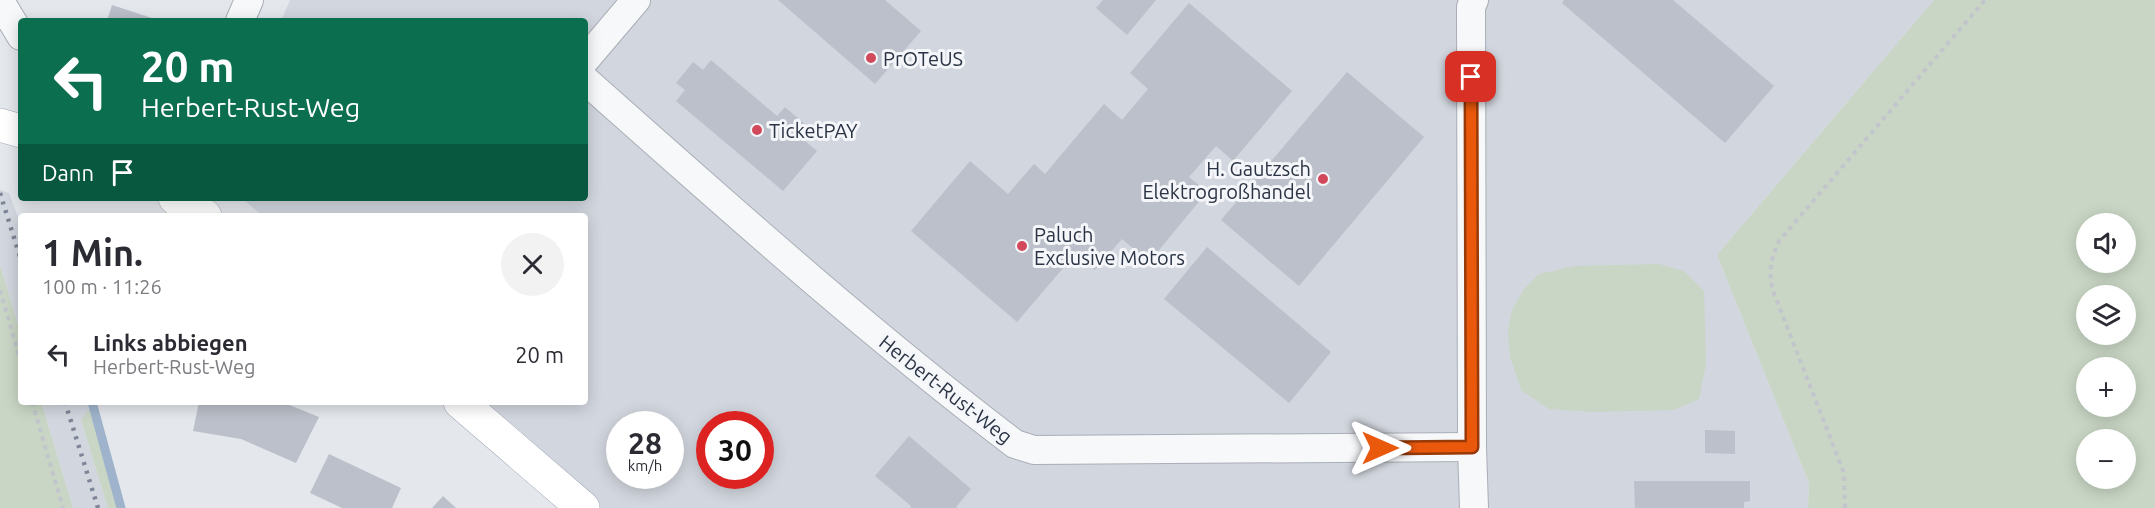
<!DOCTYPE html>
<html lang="de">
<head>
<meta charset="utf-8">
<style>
	body { margin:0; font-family:Ubuntu,sans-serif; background:#f2f2f3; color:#2b2b33; height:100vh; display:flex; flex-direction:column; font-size:22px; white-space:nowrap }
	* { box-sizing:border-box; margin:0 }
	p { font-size:20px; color:#7c7c81 }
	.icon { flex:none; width:33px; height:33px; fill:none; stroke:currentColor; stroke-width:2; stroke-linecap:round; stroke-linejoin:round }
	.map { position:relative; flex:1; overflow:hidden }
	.details { position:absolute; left:18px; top:213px; width:570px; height:192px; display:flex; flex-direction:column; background:#fff; border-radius:6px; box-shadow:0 3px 15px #0003 }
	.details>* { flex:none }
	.guide { position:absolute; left:18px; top:18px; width:570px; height:183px; border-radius:6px; box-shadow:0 3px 15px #0003; background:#0b6e4f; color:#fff; overflow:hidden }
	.tools { position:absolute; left:2076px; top:213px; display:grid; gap:12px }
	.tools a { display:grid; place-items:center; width:60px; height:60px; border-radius:50%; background:#fff; box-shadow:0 3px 15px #0003; font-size:30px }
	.speed { position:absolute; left:606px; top:411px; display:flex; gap:12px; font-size:30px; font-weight:700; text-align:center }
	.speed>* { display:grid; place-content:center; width:78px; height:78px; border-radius:50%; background:#fff; box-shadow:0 3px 15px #0003; line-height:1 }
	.speed small { font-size:15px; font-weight:400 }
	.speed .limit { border:9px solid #d22; background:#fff; color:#111 }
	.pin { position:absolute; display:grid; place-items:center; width:51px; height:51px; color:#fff; margin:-26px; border-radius:12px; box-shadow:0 3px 9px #0006 }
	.me { position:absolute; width:66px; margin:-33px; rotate:90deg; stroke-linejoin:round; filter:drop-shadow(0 0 4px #0008) }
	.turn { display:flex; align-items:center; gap:21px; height:126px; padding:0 24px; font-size:27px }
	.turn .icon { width:78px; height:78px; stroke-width:2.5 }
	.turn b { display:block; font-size:42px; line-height:51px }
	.then { display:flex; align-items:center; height:57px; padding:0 24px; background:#0003; gap:12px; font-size:22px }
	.round { display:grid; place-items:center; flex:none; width:63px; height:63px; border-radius:32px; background:#f2f2f3 }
	.summary { display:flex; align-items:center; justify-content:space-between; height:102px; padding:0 24px }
	h1 { font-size:36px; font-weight:700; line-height:45px }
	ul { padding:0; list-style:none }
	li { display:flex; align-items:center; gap:18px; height:78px; padding:0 24px }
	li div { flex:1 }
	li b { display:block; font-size:22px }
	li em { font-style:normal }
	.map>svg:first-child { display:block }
	.built { fill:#d2d6de; fill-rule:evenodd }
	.green { fill:#c9d6c5; fill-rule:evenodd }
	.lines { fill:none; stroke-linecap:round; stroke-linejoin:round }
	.stream { stroke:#9fb4cc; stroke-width:9 }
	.building { fill:#bbc0ca }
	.minor-casing { stroke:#a9aeb7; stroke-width:30 }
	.major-casing { stroke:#a3abb8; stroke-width:34 }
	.path { stroke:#c2c5cb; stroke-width:4; stroke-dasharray:4.5 4.5; stroke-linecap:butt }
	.minor { stroke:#f7f8fa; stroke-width:28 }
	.major { stroke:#fff; stroke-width:33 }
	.rail { stroke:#7d8696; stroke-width:4.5; stroke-dasharray:3 6; stroke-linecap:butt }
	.route-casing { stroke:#983908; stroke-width:15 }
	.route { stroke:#ea580c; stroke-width:10 }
	.poi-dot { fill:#d1495b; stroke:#f4f6f9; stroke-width:2 }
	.labels { text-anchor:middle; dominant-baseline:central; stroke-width:6; stroke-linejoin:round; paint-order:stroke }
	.poi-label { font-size:20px; fill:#2b3445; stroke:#f4f6f9; text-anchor:start }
	.street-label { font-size:20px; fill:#2b3445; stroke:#f4f6f9 }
</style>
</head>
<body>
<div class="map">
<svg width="2155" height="508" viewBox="0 0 2155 508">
	<rect width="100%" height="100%" fill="#e4e7ec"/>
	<g class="built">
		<path d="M290 0H1934L1717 255 1809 483 1808 508H600L477 402H585V216H262L242 198H585V21H281ZM620 424H670V476H620ZM710 424H760V476H710Z"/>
		<polygon points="0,190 9,193 21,225 21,335 0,265"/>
		<polygon points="41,402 87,402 89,409 81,420 108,508 73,508"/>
	</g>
	<g class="green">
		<path d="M1934 0H2155V508H1808L1809 483 1717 255ZM2086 224H2126V262H2086ZM2086 296H2126V334H2086ZM2086 368H2126V406H2086ZM2086 440H2126V478H2086Z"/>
		<polygon points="1659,264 1684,271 1704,291 1706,364 1699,399 1674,410 1593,412 1549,409 1521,390 1510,357 1508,332 1512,310 1524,289 1539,274 1575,266"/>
		<polygon points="0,265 21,335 21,402 41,402 73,508 0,508"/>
		<polygon points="89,409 120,508 108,508 81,420"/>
	</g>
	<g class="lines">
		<polyline class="stream" points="92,402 121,508"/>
	</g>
	<g class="building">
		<polygon points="778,0 885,0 921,31 875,84"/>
		<polygon points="1103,0 1156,0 1127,35 1096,8"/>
		<polygon points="1564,0 1673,0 1774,86 1725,143 1562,3"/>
		<polygon points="1189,3 1292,91 1233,161 1216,146 1189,177 1207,192 1149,262 1122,239 1095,270 1076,253 1017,322 911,231 970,161 1008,194 1034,164 1045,174 1104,104 1122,120 1148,89 1130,73"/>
		<polygon points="112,5 161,21 107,21"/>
		<polygon points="711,60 777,116 785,107 806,125 798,135 817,151 783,191 676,101 685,90 676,83 693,62 703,70"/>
		<polygon points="1347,72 1424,137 1299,286 1221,220"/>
		<polygon points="1207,247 1331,352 1289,403 1164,299"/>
		<polygon points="199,402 282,402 319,417 296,463 241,439 193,431"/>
		<polygon points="1705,430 1735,431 1735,454 1705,453"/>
		<polygon points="909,436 971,489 956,507 958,508 910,508 911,506 875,476"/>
		<polygon points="329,454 401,488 392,508 342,508 310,493"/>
		<polygon points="1634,481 1750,481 1750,501 1744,502 1744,508 1635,508"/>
		<polygon points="443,496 456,508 432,508"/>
	</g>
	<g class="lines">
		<g class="minor-casing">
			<g id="minor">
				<polyline points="1474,0 1471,7 1472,447 1474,508"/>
				<polyline points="0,1 21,36"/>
				<polyline points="240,21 249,0"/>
				<polyline points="585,60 636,0"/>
				<path d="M585 80C726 205 865 330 1015 444L1034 450 1472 447"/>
			</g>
		</g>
		<g class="major-casing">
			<g id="major">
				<polyline points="0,125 21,131"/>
				<polyline points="175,198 205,216"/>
				<polyline points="460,402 583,508"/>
			</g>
		</g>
		<g class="path">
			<polyline points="0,290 21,363"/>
			<polyline points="32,402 63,508"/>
			<path d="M1845 508 1844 473 1773 291C1768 272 1771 258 1779 241L1985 0"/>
		</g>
		<use href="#minor" class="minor"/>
		<use href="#major" class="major"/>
		<g class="rail">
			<polyline points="0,193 21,260"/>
			<polyline points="65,402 98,508"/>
		</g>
	</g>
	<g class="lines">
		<g class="route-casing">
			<polyline id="route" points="1380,448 1472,447 1471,77"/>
		</g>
		<use href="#route" class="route"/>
	</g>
	<g class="poi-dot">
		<circle cx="871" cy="58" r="6"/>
		<circle cx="757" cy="130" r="6"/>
		<circle cx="1323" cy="179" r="6"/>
		<circle cx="1022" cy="246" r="6"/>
	</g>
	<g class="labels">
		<g class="poi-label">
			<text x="883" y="58">PrOTeUS</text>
			<text x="769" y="130">TicketPAY</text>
			<text x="1311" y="168" text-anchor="end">H. Gautzsch<tspan x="1311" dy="23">Elektrogroßhandel</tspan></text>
			<text x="1034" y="234">Paluch<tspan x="1034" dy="23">Exclusive Motors</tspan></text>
		</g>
		<g class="street-label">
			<text transform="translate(946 389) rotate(38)">Herbert-Rust-Weg</text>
		</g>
	</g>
</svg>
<div class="tools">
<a><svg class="icon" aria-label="sound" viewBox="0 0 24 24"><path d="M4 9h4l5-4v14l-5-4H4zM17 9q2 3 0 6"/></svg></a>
<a><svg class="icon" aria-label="layers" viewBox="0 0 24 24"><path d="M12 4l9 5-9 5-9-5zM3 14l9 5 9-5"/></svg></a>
<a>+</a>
<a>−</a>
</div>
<div class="speed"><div>28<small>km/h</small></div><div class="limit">30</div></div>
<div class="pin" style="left:1471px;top:77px;background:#d93025"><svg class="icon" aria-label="arrive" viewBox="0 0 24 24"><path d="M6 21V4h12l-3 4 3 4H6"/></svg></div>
<svg class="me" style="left:1380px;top:448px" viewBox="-20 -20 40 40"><path d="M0-17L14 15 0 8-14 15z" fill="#ea580c" stroke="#fff" stroke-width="4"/></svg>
<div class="guide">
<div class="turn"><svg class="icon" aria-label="left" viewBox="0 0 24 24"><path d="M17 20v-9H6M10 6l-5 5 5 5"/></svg><div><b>20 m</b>Herbert-Rust-Weg</div></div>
<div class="then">Dann<svg class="icon" aria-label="arrive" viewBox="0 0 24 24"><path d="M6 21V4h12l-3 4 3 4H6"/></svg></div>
</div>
<section class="details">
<div class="summary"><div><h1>1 Min.</h1><p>100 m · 11:26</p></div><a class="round"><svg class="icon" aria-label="close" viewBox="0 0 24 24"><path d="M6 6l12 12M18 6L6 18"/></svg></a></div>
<ul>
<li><svg class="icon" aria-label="left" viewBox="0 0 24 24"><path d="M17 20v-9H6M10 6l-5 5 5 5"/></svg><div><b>Links abbiegen</b><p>Herbert-Rust-Weg</p></div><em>20 m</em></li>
</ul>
</section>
</div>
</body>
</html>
